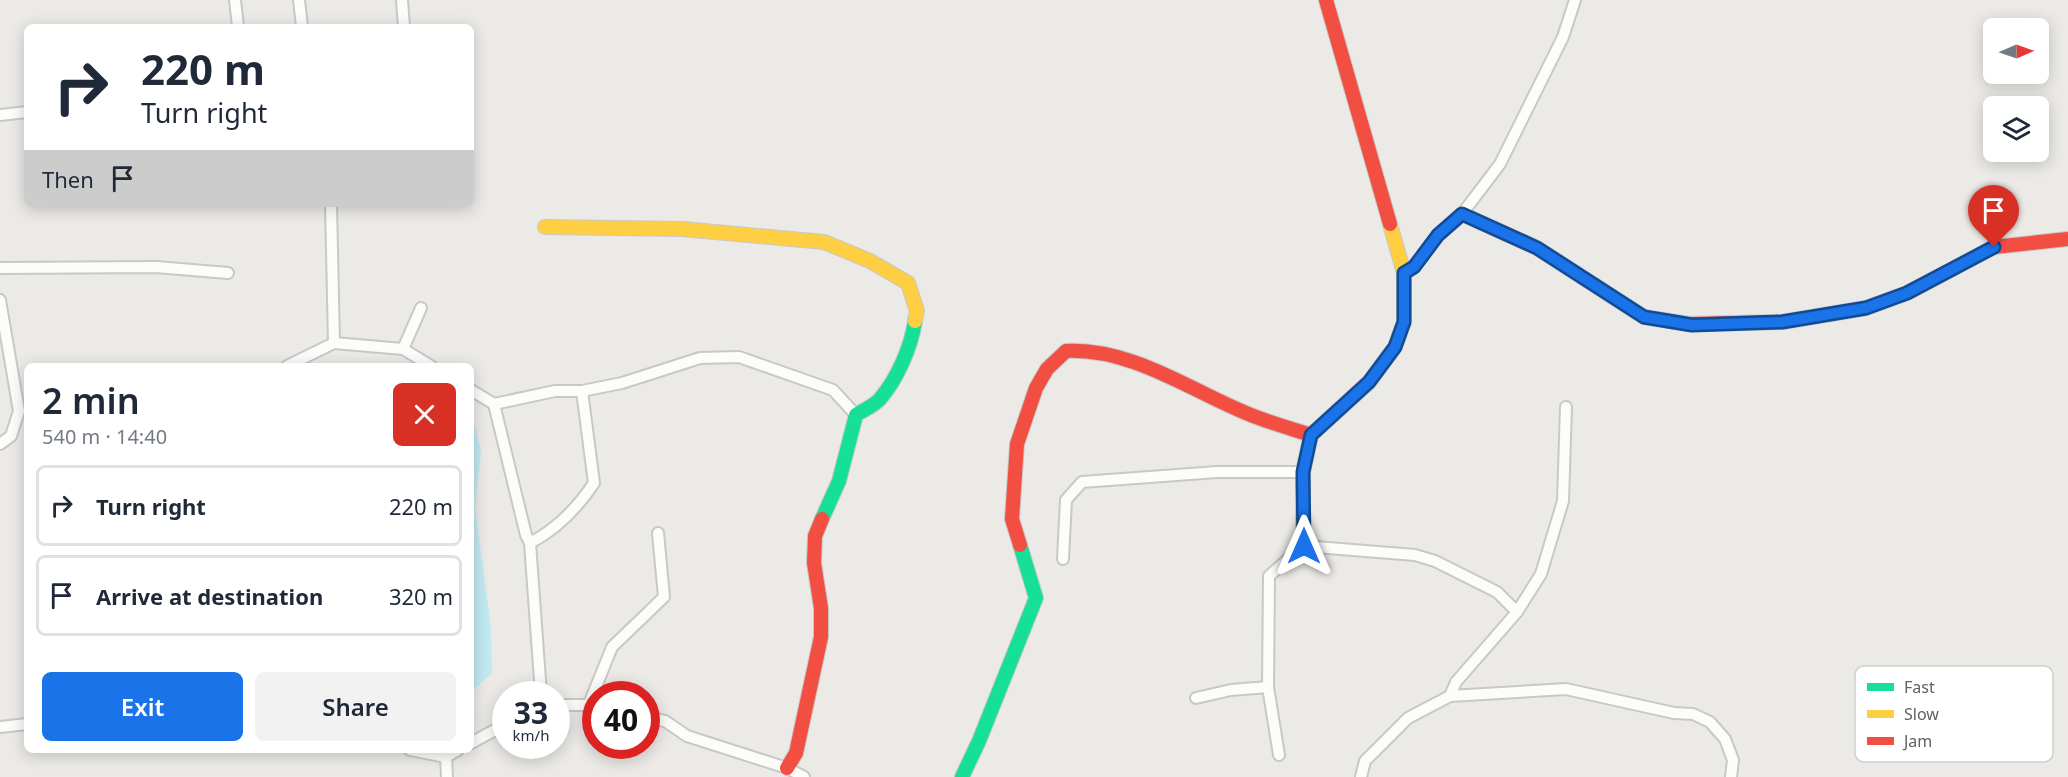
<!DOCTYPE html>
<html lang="en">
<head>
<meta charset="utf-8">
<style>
	body { margin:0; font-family:"Noto Sans",sans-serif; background:#f2f2f3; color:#1f2937; height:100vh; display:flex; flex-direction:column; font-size:22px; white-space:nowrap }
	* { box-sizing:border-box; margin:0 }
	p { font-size:20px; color:#747a83 }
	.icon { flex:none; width:33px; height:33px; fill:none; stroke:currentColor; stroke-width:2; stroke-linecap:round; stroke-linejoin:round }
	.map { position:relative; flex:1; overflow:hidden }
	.details { position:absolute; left:24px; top:363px; width:450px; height:390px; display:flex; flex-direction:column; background:#fff; border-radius:9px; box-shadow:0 3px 15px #0003 }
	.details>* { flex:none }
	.guide { position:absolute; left:24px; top:24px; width:450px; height:183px; border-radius:9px; box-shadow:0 3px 15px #0003; background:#fff; color:#1f2937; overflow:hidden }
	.needle { width:39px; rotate:88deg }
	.buttons { position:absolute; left:1983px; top:18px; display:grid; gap:12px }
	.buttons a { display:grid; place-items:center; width:66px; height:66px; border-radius:9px; background:#fff; box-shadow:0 3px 15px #0003; font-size:30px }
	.speed { position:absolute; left:492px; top:681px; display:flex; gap:12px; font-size:30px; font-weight:700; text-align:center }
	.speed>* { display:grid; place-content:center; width:78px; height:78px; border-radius:50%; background:#fff; box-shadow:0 3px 15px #0003; line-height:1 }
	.speed small { font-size:15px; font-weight:400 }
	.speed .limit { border:9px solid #d22; background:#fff; color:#111 }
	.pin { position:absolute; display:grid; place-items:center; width:51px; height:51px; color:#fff; margin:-62px -26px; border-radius:50% 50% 50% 0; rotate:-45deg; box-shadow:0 0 6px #0007 }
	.pin .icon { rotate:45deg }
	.me { position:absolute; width:66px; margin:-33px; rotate:0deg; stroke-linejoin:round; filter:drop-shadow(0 0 4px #0008) }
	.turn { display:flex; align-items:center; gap:21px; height:126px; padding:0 18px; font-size:27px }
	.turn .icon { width:78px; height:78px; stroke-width:2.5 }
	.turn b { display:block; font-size:42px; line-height:51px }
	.then { display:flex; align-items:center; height:57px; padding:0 18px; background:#0003; gap:12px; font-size:22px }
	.round { display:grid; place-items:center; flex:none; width:63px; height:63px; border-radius:9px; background:#f2f2f3 }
	.overview { display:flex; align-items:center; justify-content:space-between; height:102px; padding:0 18px }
	h1 { font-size:36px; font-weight:600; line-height:45px }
	.action { display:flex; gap:12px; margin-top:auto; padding:12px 18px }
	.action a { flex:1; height:69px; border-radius:9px; background:#1a73e8; color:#fff; font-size:24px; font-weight:600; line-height:69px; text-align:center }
	.action a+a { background:#f2f2f3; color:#1f2937 }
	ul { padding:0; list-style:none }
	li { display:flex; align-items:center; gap:18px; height:81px; margin:0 12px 9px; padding:0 6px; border:3px solid #e0e1e3; border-radius:9px }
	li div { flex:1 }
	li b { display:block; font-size:22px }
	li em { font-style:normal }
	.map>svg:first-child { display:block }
	.water { fill:#c0e9f2 }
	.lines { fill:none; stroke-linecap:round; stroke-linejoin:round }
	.street-casing { stroke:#c8c8c7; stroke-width:14 }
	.fast-casing { stroke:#c8c8c8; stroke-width:16 }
	.slow-casing { stroke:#c8c8c8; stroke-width:16 }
	.jam-casing { stroke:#c8c8c8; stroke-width:16 }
	.street { stroke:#fcfcfb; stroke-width:10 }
	.fast { stroke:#16e098; stroke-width:14 }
	.slow { stroke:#ffcf43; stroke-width:14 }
	.jam { stroke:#f24e42; stroke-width:14 }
	.route-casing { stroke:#114b97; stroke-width:15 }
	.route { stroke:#1a73e8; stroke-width:10 }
	.key { fill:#fff; stroke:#ced0d0; stroke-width:1.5 }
	.key-label { font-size:16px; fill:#5d6264 }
</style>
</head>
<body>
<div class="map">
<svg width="2068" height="777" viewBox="0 0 2068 777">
	<rect width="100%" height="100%" fill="#eceae7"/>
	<polygon class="water" points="471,410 481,451 475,507 491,628 492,673 471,692"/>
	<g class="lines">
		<g class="street-casing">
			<g id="street">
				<polyline points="235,0 238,27"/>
				<polyline points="299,0 302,27"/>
				<polyline points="402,0 404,27"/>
				<polyline points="0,115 27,112"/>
				<polyline points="331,204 334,343"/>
				<polyline points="0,268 156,267 228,273"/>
				<polyline points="1404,273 1414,266 1438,235 1462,214 1500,164 1563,37 1575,0"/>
				<polyline points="0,300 19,411 11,436 0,444"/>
				<polyline points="403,349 421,308"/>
				<polyline points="287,366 334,343 403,349 431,366"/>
				<polyline points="471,390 494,404 555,391 582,391 622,383 700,358 739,357 833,390 856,415"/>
				<polyline points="494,404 526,535 530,543 541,694"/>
				<path d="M530 543C557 529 578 507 594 483L582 391"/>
				<polyline points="1063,559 1066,500 1082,482 1217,472 1303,472"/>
				<polyline points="1450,696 1456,682 1517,612 1541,574 1563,501 1566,407"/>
				<polyline points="1196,698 1231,690 1268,687"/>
				<polyline points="589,704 612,647 664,597 658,533"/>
				<polyline points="556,705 595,705"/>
				<polyline points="646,717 665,721 687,736 787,768 804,777"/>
				<polyline points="0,727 27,724"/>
				<polyline points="471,743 506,724"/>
				<polyline points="410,750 446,757 458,750"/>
				<polyline points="1279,755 1268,687 1269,576 1303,546 1415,555 1435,561 1497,592 1517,612"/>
				<polyline points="446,757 447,777"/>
				<polyline points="1361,777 1365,761 1408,718 1450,696 1566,689 1674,713 1693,714 1710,722 1725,739 1733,760 1731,777"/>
			</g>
		</g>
		<g class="fast-casing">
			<g id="fast">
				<polyline points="1462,214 1537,248 1644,317 1689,324"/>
				<path d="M822 519 839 481 856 415C863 410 874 406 880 399 897 379 911 348 915 321"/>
				<polyline points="962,777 979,741 1036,598 1020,545"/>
			</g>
		</g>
		<g class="slow-casing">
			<g id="slow">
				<polyline points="545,227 682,229 824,242 870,261 908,283 917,311 915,321"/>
				<polyline points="1303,546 1303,472 1311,435 1369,382 1395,347 1404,322 1404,273 1390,224"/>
			</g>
		</g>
		<g class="jam-casing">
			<g id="jam">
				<polyline points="1326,0 1390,224"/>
				<polyline points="1689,324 1782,322 1866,308 1907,293 1994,247 2068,239"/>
				<path d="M1020 545 1012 519 1017 444 1036 388 1047 369 1066 351C1131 348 1188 389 1246 413 1267 422 1289 428 1311 435"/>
				<polyline points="787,768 796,753 821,637 821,608 814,563 815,536 822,519"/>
			</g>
		</g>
		<use href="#street" class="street"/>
		<use href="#fast" class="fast"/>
		<use href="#slow" class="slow"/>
		<use href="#jam" class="jam"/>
	</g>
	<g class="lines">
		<g class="route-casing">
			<polyline id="route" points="1304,546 1303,472 1311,435 1369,382 1395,347 1404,322 1404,273 1414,267 1438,235 1462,214 1537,248 1644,317 1692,325 1782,322 1866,308 1907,293 1994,247"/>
		</g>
		<use href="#route" class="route"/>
	</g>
	<rect x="1855" y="666" width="198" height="96" rx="9" class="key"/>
	<rect x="1867" y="683" width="27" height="8" fill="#16e098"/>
	<rect x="1867" y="710" width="27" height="8" fill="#ffcf43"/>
	<rect x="1867" y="737" width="27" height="8" fill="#f24e42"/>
	<g class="key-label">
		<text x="1904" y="693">Fast</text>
		<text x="1904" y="720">Slow</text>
		<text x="1904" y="747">Jam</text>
	</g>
</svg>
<div class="buttons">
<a><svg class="needle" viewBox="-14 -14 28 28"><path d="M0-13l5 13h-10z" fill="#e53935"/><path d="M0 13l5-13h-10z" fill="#747a83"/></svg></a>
<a><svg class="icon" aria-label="layers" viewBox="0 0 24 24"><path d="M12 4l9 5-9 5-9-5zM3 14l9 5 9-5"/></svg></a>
</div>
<div class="speed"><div>33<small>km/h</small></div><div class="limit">40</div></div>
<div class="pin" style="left:1994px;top:247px;background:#d93025"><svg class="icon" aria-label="arrive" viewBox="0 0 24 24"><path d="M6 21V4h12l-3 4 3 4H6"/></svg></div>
<svg class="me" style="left:1304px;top:546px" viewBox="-20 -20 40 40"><path d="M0-17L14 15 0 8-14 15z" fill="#1a73e8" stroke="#fff" stroke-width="4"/></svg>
<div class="guide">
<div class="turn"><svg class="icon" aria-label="right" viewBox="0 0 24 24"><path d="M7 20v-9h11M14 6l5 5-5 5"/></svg><div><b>220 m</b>Turn right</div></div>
<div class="then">Then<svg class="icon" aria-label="arrive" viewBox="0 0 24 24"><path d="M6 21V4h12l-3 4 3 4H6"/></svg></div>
</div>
<section class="details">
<div class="overview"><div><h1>2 min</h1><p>540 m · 14:40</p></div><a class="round" style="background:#d93025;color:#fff"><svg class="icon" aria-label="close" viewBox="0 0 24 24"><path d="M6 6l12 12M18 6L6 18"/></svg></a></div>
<ul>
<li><svg class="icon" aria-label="right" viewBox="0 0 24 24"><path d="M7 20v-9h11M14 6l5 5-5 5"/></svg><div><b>Turn right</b></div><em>220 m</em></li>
<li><svg class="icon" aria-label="arrive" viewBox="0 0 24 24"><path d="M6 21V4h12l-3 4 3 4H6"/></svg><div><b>Arrive at destination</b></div><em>320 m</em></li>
</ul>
<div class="action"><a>Exit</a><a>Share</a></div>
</section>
</div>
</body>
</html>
